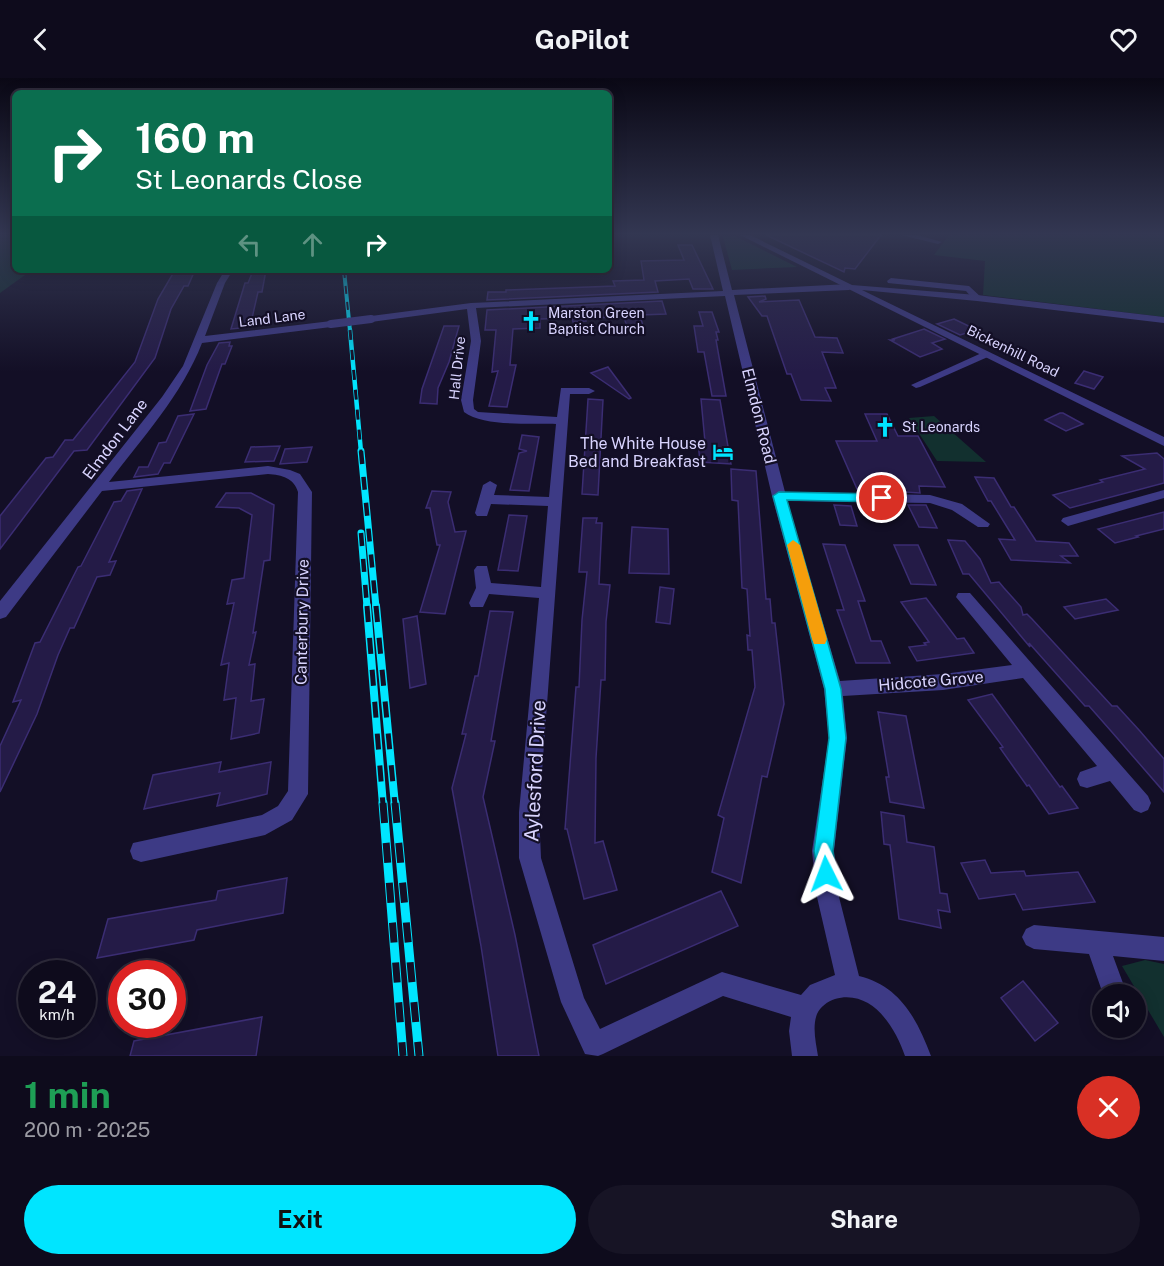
<!DOCTYPE html>
<html lang="en">
<head>
<meta charset="utf-8">
<style>
	body { margin:0; font-family:"Public Sans",sans-serif; background:#171425; color:#f1f3f6; height:100vh; display:flex; flex-direction:column; font-size:22px; white-space:nowrap }
	* { box-sizing:border-box; margin:0 }
	p { font-size:20px; color:#9b9ba3 }
	.icon { flex:none; width:33px; height:33px; fill:none; stroke:currentColor; stroke-width:2; stroke-linecap:round; stroke-linejoin:round }
	.map { position:relative; height:978px; overflow:hidden }
	.panel { display:flex; flex-direction:column; background:#0e0b1c; flex:1 }
	.panel>* { flex:none }
	.guide { position:absolute; left:12px; top:12px; width:600px; height:183px; border-radius:9px; box-shadow:0 3px 15px #0003,0 0 0 2px #2e2b3b; background:#0b6e4f; color:#fff; overflow:hidden }
	.fabs { position:absolute; left:1092px; top:906px; display:grid; gap:12px }
	.fabs a { display:grid; place-items:center; width:54px; height:54px; border-radius:50%; background:#0e0b1c; box-shadow:0 3px 15px #0003,0 0 0 2px #2e2b3b; font-size:30px }
	.speed { position:absolute; left:18px; top:882px; display:flex; gap:12px; font-size:30px; font-weight:700; text-align:center }
	.speed>* { display:grid; place-content:center; width:78px; height:78px; border-radius:50%; background:#0e0b1c; box-shadow:0 3px 15px #0003,0 0 0 2px #2e2b3b; line-height:1 }
	.speed small { font-size:15px; font-weight:400 }
	.speed .limit { border:9px solid #d22; background:#fff; color:#111 }
	.pin { position:absolute; display:grid; place-items:center; width:51px; height:51px; color:#fff; margin:-26px; border:3px solid #fff; border-radius:50%; box-shadow:0 2px 6px #0007 }
	.me { position:absolute; width:66px; margin:-33px; rotate:357deg; stroke-linejoin:round; filter:drop-shadow(0 0 4px #0008) }
	.turn { display:flex; align-items:center; gap:21px; height:126px; padding:0 24px; font-size:27px }
	.turn .icon { width:78px; height:78px; stroke-width:2.5 }
	.turn b { display:block; font-size:42px; line-height:51px }
	.lanes { display:flex; align-items:center; height:57px; padding:0 24px; background:#0003; justify-content:center; gap:30px; direction:ltr }
	.lanes .off { opacity:.35 }
	.round { display:grid; place-items:center; flex:none; width:63px; height:63px; border-radius:32px; background:#171425 }
	.summary { display:flex; align-items:center; justify-content:space-between; height:102px; padding:0 24px }
	h1 { font-size:36px; font-weight:700; line-height:45px; color:#1e9e55 }
	.cta { display:flex; gap:12px; margin-top:auto; padding:12px 24px }
	.cta a { flex:1; height:69px; border-radius:36px; background:#00e5ff; color:#111; font-size:24px; font-weight:700; line-height:69px; text-align:center }
	.cta a+a { background:#171425; color:#f1f3f6 }
	header { display:flex; justify-content:space-between; align-items:center; height:78px; padding:0 24px; background:#0e0b1c; font-size:27px; font-weight:700 }
	.map>svg:first-child { display:block }
	.green { fill:#12302f }
	.building { fill:#241b47; stroke:#3b2d73; stroke-width:1.5 }
	.lines { fill:none; stroke-linecap:round; stroke-linejoin:round }
	.minor { fill:#3d3a85; fill-rule:evenodd }
	.tertiary { fill:#3d3a85; fill-rule:evenodd }
	.rail-far4-casing { stroke:#00e5ff; stroke-width:4 }
	.rail-far3-casing { stroke:#00e5ff; stroke-width:4.5 }
	.rail-far2-casing { stroke:#00e5ff; stroke-width:7 }
	.rail-far1-casing { stroke:#00e5ff; stroke-width:8 }
	.rail-casing { stroke:#00e5ff; stroke-width:9 }
	.rail-far4 { stroke:#130f26; stroke-width:2; stroke-dasharray:8; stroke-linecap:butt }
	.rail-far3 { stroke:#130f26; stroke-width:3; stroke-dasharray:10; stroke-linecap:butt }
	.rail-far2 { stroke:#130f26; stroke-width:4.5; stroke-dasharray:13; stroke-linecap:butt }
	.rail-far1 { stroke:#130f26; stroke-width:5; stroke-dasharray:16; stroke-linecap:butt }
	.rail { stroke:#130f26; stroke-width:7; stroke-dasharray:20; stroke-linecap:butt }
	.minor-bridge { stroke:#3d3a85; stroke-width:8 }
	.route { fill:#00e5ff; stroke:#0095a6; stroke-width:1.5 }
	.slow { fill:#f59e0b }
	.labels { text-anchor:middle; dominant-baseline:central; stroke-width:4.5; stroke-linejoin:round; paint-order:stroke }
	.far-poi-label { font-size:14px; fill:#d9d4ff; stroke:#130f26; text-anchor:start }
	.far-street-label { font-size:14px; fill:#d9d4ff; stroke:#130f26 }
	.street-label { font-size:16px; fill:#d9d4ff; stroke:#130f26 }
	.poi-label { font-size:16px; fill:#d9d4ff; stroke:#130f26; text-anchor:end }
	.near-street-label { font-size:20px; fill:#d9d4ff; stroke:#130f26 }
</style>
</head>
<body>
<header><svg class="icon" aria-label="back" viewBox="0 0 24 24"><path d="M15 5l-7 7 7 7"/></svg>GoPilot<svg class="icon" aria-label="heart" viewBox="0 0 24 24"><path d="M12 20l-8-8c-3-5 5-10 8-4 3-6 11-1 8 4z"/></svg></header>
<div class="map">
<svg width="1164" height="978" viewBox="0 0 1164 978">
	<rect width="100%" height="100%" fill="#130f26"/>
	<g class="green">
		<polygon points="0,157 15,157 15,192 32,192 0,215"/>
		<polygon points="949,157 1164,157 1164,239 983,217 985,183 934,177"/>
		<polygon points="735,158 797,189 732,192 723,159"/>
		<polygon points="934,338 986,384 937,383 909,340"/>
		<polygon points="1145,882 1164,886 1164,959 1122,888"/>
	</g>
	<g class="building">
		<polygon points="766,157 881,157 855,191 845,190 844,194"/>
		<polygon points="678,167 692,167 713,211 693,211 689,201 655,203 658,214 487,222 488,214 506,214 506,212 615,208 613,203 644,202 641,183 684,182"/>
		<polygon points="175,192 195,192 188,208 184,208 171,231 155,280 87,372 74,373 0,471 0,438 46,380 53,379 65,362 73,362 135,284 158,221"/>
		<polygon points="266,192 262,214 258,214 250,249 231,251 245,205 248,205 253,193"/>
		<polygon points="765,218 766,221 759,224 799,222 815,259 837,260 843,275 822,274 836,310 825,310 831,323 801,322 791,296 787,296 767,238 762,238 748,219"/>
		<polygon points="662,223 666,236 640,237 643,248 627,249 624,239 585,240 586,243 573,244 572,240 540,241 540,250 513,251 510,287 516,287 507,329 489,328 498,293 492,294 496,252 485,252 487,232"/>
		<polygon points="699,234 712,234 719,254 716,254 718,262 716,262 726,318 712,318 704,274 698,274 694,248 703,248"/>
		<polygon points="954,241 977,252 960,257 937,246"/>
		<polygon points="444,248 459,248 449,284 438,310 437,326 420,325 422,311"/>
		<polygon points="924,251 945,261 932,265 942,271 920,279 890,262 895,262 893,261"/>
		<polygon points="230,264 229,268 232,268 225,286 222,286 206,331 190,333 207,287 219,265"/>
		<polygon points="608,289 631,320 629,321 591,295"/>
		<polygon points="1084,293 1103,299 1094,311 1075,305"/>
		<polygon points="588,321 603,322 598,417 582,416"/>
		<polygon points="701,321 720,322 731,386 700,384 698,364 705,364"/>
		<polygon points="1060,335 1063,335 1083,346 1066,353 1045,342"/>
		<polygon points="194,336 170,385 164,385 158,396 134,399 139,389 148,389 159,365 166,364 178,338"/>
		<polygon points="865,336 887,336 898,358 918,358 945,409 919,408 920,415 857,411 836,363 877,363"/>
		<polygon points="522,357 539,359 529,413 510,412 519,375 527,373 519,371"/>
		<polygon points="280,368 274,383 245,384 251,369"/>
		<polygon points="312,369 307,384 280,386 285,371"/>
		<polygon points="1157,375 1164,381 1164,405 1070,430 1053,417 1103,404 1100,402 1145,391 1122,378"/>
		<polygon points="731,391 756,393 766,521 770,521 772,545 775,545 784,626 767,699 762,698 741,805 712,794 724,740 718,737 755,609 752,572 748,572 747,557 750,558 747,511 742,510 738,423 732,422"/>
		<polygon points="975,399 994,400 1011,429 1014,429 1036,463 1069,465 1078,478 1061,478 1070,485 1011,482 999,461 1015,462 991,423 988,423"/>
		<polygon points="142,411 109,484 116,483 110,497 97,499 74,550 70,550 58,577 37,636 0,714 0,668 21,622 13,624 35,565 40,564 78,489 81,488 114,424 121,423 127,413"/>
		<polygon points="432,413 451,414 448,424 455,454 466,453 445,536 420,534 440,467 437,467 430,430 426,430"/>
		<polygon points="226,415 251,415 274,427 270,482 264,483 253,555 256,554 249,587 255,586 251,623 264,621 259,655 231,661 236,620 224,622 229,585 221,587 234,525 227,526 232,502 244,500 252,437 239,430 216,429"/>
		<polygon points="834,427 851,428 857,448 840,447"/>
		<polygon points="908,427 926,427 937,450 919,449"/>
		<polygon points="1164,434 1164,451 1136,458 1138,459 1115,465 1098,451"/>
		<polygon points="509,437 527,438 518,493 498,492"/>
		<polygon points="583,440 597,440 596,445 602,445 599,506 610,507 606,544 605,602 601,602 596,680 595,765 603,763 617,812 584,821 567,751 565,751 576,609 579,609 582,542 587,494 579,494"/>
		<polygon points="632,449 668,451 669,496 629,495"/>
		<polygon points="948,462 965,463 980,481 991,505 999,504 1004,510 1021,529 1023,537 1027,536 1032,541 1112,628 1117,628 1139,652 1164,681 1164,714 1111,653 1089,628 1085,628 1029,565 1030,569 969,496 963,496"/>
		<polygon points="823,466 845,467 865,523 858,523 871,563 881,563 890,585 856,585 837,532 844,532"/>
		<polygon points="894,467 918,467 936,507 911,506"/>
		<polygon points="660,509 674,511 670,546 656,544"/>
		<polygon points="926,520 957,561 964,560 974,575 917,583 909,569 926,567 924,565 929,564 901,524"/>
		<polygon points="1106,521 1118,532 1075,541 1064,529"/>
		<polygon points="490,533 513,534 491,663 495,663 483,719 515,857 539,978 498,978 481,868 452,710 466,656 462,656 475,598 478,598"/>
		<polygon points="417,538 426,606 410,610 403,541"/>
		<polygon points="992,616 1060,709 1062,708 1078,730 1049,736 1029,707 1027,708 1000,670 1003,669 968,622"/>
		<polygon points="878,634 906,638 924,730 890,724 886,699 889,699"/>
		<polygon points="221,684 219,694 271,684 267,716 217,728 220,715 144,731 153,697"/>
		<polygon points="881,734 904,738 907,764 934,769 940,815 947,816 950,834 938,832 941,850 899,841 890,767 884,766"/>
		<polygon points="985,782 991,795 1024,793 1026,798 1078,794 1095,824 1023,832 1015,816 979,821 961,785"/>
		<polygon points="287,800 283,835 197,852 194,862 97,880 108,841 216,822 218,813"/>
		<polygon points="721,813 738,848 606,906 593,867"/>
		<polygon points="1023,903 1058,945 1035,963 1001,920"/>
		<polygon points="262,939 256,978 130,978 134,963"/>
	</g>
	<g class="lines">
		<g class="minor">
			<path d="M710 157H718L732 212 849 206 853 209 849 212 734 217 785 414 930 417 962 426 990 446 988 449H978L952 432 930 425 787 423 840 603 943 596 1012 587 956 519 958 515H970L1148 718 1151 725 1148 732 1141 735 1134 732 1110 703 1087 710 1080 708 1077 701 1080 694 1097 688 1023 600 943 612 843 618 847 660 834 773 839 819 859 898C900 908 917 941 931 978H905C895 949 872 911 835 921 828 923 820 929 817 936 812 949 816 965 818 978H792L789 953 791 939 723 918 603 976 598 978 585 976 561 924 519 780V734L539 520 489 516 483 529H471L469 525 476 510 474 492 477 488H487L491 505 541 509 548 428 491 426 487 438H477L475 435 483 407 490 403 497 407 494 417 549 419 556 346C531 345 484 349 464 334L461 322 471 263 467 231 371 244 366 241 371 238 471 225 723 213ZM725 218 772 418 824 611 829 660 812 773 817 819 835 897 810 907 801 917 722 894 600 951 584 920 541 780 539 734 570 316H589L595 313 589 310H561L557 339 478 334 474 331 473 322 481 263 476 230Z"/>
			<polygon points="901,157 917,157 942,164 938,166"/>
			<path d="M225 192H233L225 205 205 258 331 243 336 246 331 249 202 265C182 317 142 360 109 404L268 388 290 392 300 396 312 414 308 716 292 742 265 757 141 784 133 781 130 773 133 765 262 737 278 728 288 713 298 414C294 400 282 397 268 396L102 413 6 539 0 541V523L162 319 183 288 217 205Z"/>
			<polygon points="891,200 969,208 982,220 974,222 966,213 888,205 887,203"/>
			<polygon points="986,273 991,276 990,278 920,309 916,310 911,307"/>
			<polygon points="1164,412 1164,420 1068,448 1061,443 1063,440"/>
			<polygon points="1034,847 1164,859 1164,883 1113,878 1127,916 1103,916 1089,876 1034,871 1026,867 1022,859 1026,851"/>
		</g>
		<polygon class="tertiary" points="740,157 750,157 852,207 977,217 1164,239 1164,245 977,223 862,212 1164,359 1164,368"/>
		<g class="rail-far4-casing">
			<polyline id="rail-far4" points="344,192 350,253"/>
		</g>
		<g class="rail-far3-casing">
			<polyline id="rail-far3" points="350,252 361,374"/>
		</g>
		<g class="rail-far2-casing">
			<g id="rail-far2">
				<polyline points="361,373 376,529"/>
				<polyline points="361,455 367,529"/>
			</g>
		</g>
		<g class="rail-far1-casing">
			<g id="rail-far1">
				<polyline points="367,528 383,727"/>
				<polyline points="376,528 395,727"/>
			</g>
		</g>
		<g class="rail-casing">
			<g id="rail">
				<polyline points="383,725 403,978"/>
				<polyline points="395,725 419,978"/>
			</g>
		</g>
		<use href="#rail-far4" class="rail-far4"/>
		<use href="#rail-far3" class="rail-far3"/>
		<use href="#rail-far2" class="rail-far2"/>
		<use href="#rail-far1" class="rail-far1"/>
		<use href="#rail" class="rail"/>
		<polyline class="minor-bridge" points="331,246 371,241"/>
	</g>
	<linearGradient id="sky" x2="0" y2="1"><stop stop-color="#0a0815"/><stop offset="0.53" stop-color="#333752"/><stop offset="1" stop-color="#333752" stop-opacity="0"/></linearGradient>
	<rect width="1164" height="294" fill="url(#sky)"/>
	<polygon class="route" points="779,414 882,416 888,420 882,424 787,422 841,611 846,660 833,773 836,796 833,803 826,806 819,803 814,773 829,660 825,611 773,418"/>
	<polygon class="slow" points="793,462 800,467 827,561 825,566 814,566 812,561 787,467"/>
	<defs>
		<g id="church-bare" transform="scale(1.62)"><path d="M-1.2-6h2.4v3.5h3.3v2.4h-3.3V6h-2.4V-.1h-3.3v-2.4h3.3Z" fill="#00e5ff" stroke="#130f26" stroke-width="2.5" paint-order="stroke"/></g>
		<g id="hotel-bare" transform="scale(1.62)"><path d="M-6-4.5h1.5V1H6V5H4.5V3h-9V5H-6ZM-4 0a1.8 1.8 0 1 1 3.6 0ZM.5 0V-2.5h3Q6-2.5 6 0Z" fill="#00e5ff" stroke="#130f26" stroke-width="2.5" paint-order="stroke"/></g>
	</defs>
	<g fill-rule="evenodd">
		<use href="#church-bare" x="531" y="243"/>
		<use href="#church-bare" x="885" y="349"/>
		<use href="#hotel-bare" x="723" y="374"/>
	</g>
	<g class="labels">
		<g class="far-poi-label">
			<text x="548" y="235">Marston Green<tspan x="548" dy="16">Baptist Church</tspan></text>
			<text x="902" y="349">St Leonards</text>
		</g>
		<g class="far-street-label">
			<text transform="translate(272 240) rotate(-7)">Land Lane</text>
			<text transform="translate(1013 273) rotate(26)">Bickenhill Road</text>
			<text transform="translate(457 290) rotate(-84)">Hall Drive</text>
		</g>
		<g class="street-label">
			<text transform="translate(759 338) rotate(76)">Elmdon Road</text>
			<text transform="translate(115 361) rotate(-53)">Elmdon Lane</text>
			<text transform="translate(302 544) rotate(-89)">Canterbury Drive</text>
			<text transform="translate(931 603) rotate(-5)">Hidcote Grove</text>
		</g>
		<g class="poi-label">
			<text x="706" y="365">The White House<tspan x="706" dy="18">Bed and Breakfast</tspan></text>
		</g>
		<g class="near-street-label">
			<text transform="translate(535 693) rotate(-87)">Aylesford Drive</text>
		</g>
	</g>
</svg>
<div class="fabs">
<a><svg class="icon" aria-label="sound" viewBox="0 0 24 24"><path d="M4 9h4l5-4v14l-5-4H4zM17 9q2 3 0 6"/></svg></a>
</div>
<div class="speed"><div>24<small>km/h</small></div><div class="limit">30</div></div>
<div class="pin" style="left:882px;top:420px;background:#d93025"><svg class="icon" aria-label="arrive" viewBox="0 0 24 24"><path d="M6 21V4h12l-3 4 3 4H6"/></svg></div>
<svg class="me" style="left:826px;top:796px" viewBox="-20 -20 40 40"><path d="M0-17L14 15 0 8-14 15z" fill="#00e5ff" stroke="#fff" stroke-width="4"/></svg>
<div class="guide">
<div class="turn"><svg class="icon" aria-label="right" viewBox="0 0 24 24"><path d="M7 20v-9h11M14 6l5 5-5 5"/></svg><div><b>160 m</b>St Leonards Close</div></div>
<div class="lanes"><svg class="icon off" aria-label="left" viewBox="0 0 24 24"><path d="M17 20v-9H6M10 6l-5 5 5 5"/></svg><svg class="icon off" aria-label="ahead" viewBox="0 0 24 24"><path d="M12 20V5M6 11l6-6 6 6"/></svg><svg class="icon" aria-label="right" viewBox="0 0 24 24"><path d="M7 20v-9h11M14 6l5 5-5 5"/></svg></div>
</div>
</div>
<section class="panel">
<div class="summary"><div><h1>1 min</h1><p>200 m · 20:25</p></div><a class="round" style="background:#d93025;color:#fff"><svg class="icon" aria-label="close" viewBox="0 0 24 24"><path d="M6 6l12 12M18 6L6 18"/></svg></a></div>
<div class="cta"><a>Exit</a><a>Share</a></div>
</section>
</body>
</html>
